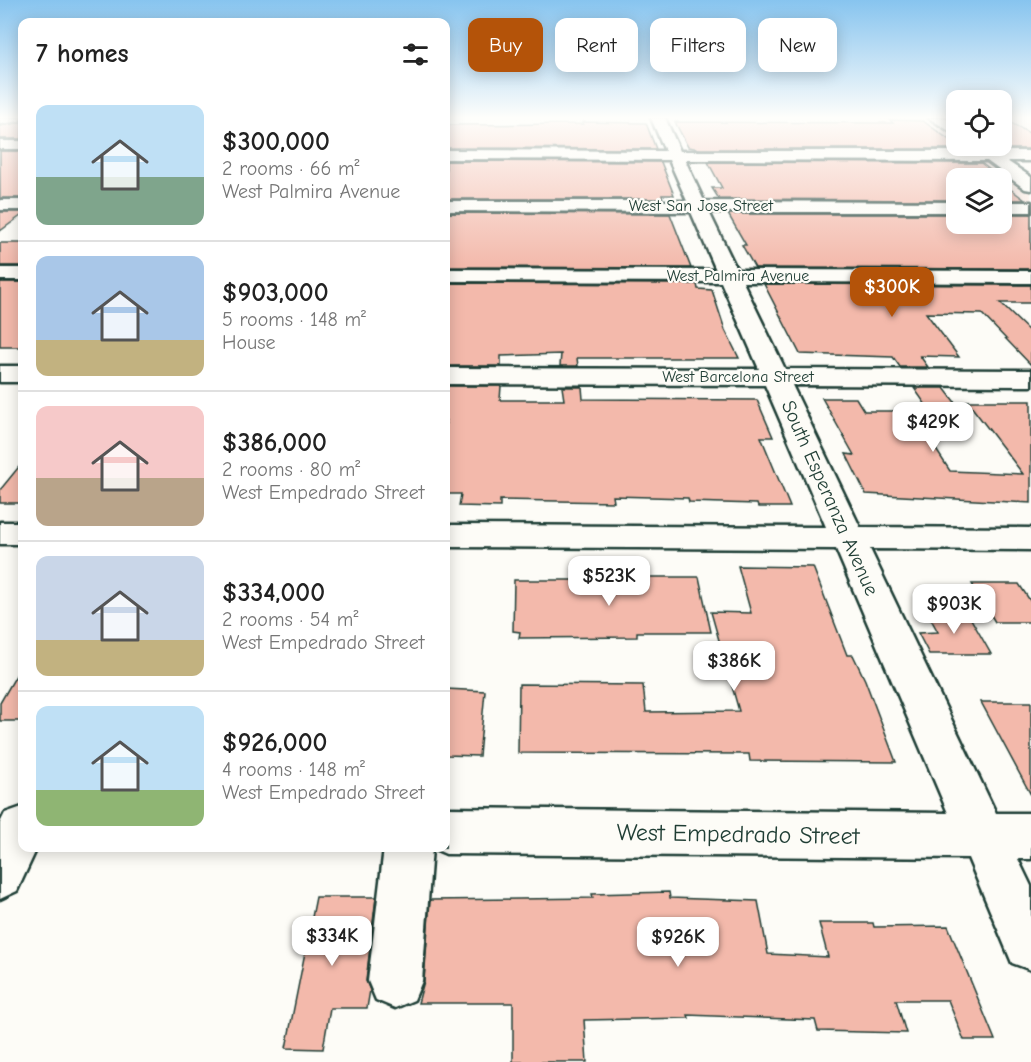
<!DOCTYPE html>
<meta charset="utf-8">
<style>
:root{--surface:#fff;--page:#f6f6f6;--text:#222;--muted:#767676;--line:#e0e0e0;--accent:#b45309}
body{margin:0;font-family:"Comic Neue",sans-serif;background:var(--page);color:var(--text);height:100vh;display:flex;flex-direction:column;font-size:22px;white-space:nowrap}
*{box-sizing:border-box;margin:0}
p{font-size:20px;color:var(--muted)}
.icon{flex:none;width:33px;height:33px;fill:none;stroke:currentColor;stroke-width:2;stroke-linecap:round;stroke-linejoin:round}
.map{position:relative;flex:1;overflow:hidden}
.panel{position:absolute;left:18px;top:18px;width:432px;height:834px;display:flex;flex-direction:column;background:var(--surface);border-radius:12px;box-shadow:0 3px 15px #0003}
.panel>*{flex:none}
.hud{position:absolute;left:468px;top:18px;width:472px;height:54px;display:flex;gap:12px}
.controls{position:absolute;left:946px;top:90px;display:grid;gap:12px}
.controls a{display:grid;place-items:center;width:66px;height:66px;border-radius:12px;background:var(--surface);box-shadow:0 3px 15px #0003;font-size:30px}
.price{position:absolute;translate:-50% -51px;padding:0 14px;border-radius:12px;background:#fff;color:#222;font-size:20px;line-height:39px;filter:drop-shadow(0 2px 3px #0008)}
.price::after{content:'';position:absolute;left:50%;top:36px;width:18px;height:14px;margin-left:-9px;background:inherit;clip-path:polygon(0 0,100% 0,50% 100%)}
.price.current{background:var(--accent);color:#fff}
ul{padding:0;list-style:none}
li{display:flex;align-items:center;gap:18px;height:150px;padding:0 18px}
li+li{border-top:2px solid var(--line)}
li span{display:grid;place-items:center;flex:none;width:168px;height:120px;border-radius:12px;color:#555}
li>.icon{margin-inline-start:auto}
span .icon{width:72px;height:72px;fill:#fffc;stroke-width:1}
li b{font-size:26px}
h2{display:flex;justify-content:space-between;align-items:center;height:72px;padding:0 18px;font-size:26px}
.tag{padding:0 21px;border-radius:12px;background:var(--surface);box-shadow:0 3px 15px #0003;font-size:21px;line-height:54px}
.tag.current{background:var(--accent);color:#fff}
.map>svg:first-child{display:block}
</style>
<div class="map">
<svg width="1031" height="1062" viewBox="0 0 1031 1062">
<rect width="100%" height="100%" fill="#fdfcf7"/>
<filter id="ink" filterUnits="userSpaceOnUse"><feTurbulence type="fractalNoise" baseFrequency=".0167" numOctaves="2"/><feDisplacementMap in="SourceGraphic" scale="12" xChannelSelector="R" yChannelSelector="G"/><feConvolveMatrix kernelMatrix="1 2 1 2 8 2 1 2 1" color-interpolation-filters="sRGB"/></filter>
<g filter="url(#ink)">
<!-- built -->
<g fill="#fae8e0">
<path d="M 852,119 L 932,119 L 957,137 L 957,146 L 969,146 L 981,154 L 890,154 Z"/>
<path d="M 1002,119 L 1031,121 L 1031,154 L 994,154 L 982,146 L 1002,146 Z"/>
<path d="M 895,158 L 987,158 L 1031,190 L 1031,204 L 1002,204 L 1002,178 L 957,178 L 957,204 L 943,204 Z"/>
</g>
<!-- building -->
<g fill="#f3b9ab" stroke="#1f3d34" stroke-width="1.5">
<path d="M 1002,118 L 1031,134 L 1031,149 L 1002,149 Z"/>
<path d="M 890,120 L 923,121 L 962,149 L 700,149 L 688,147 L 675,122 L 893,123 Z"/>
<path d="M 22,122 L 22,139 L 0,139 L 0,126 Z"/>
<path d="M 583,122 L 646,123 L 656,149 L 446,148 L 446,125 L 583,124 Z"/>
<rect x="0" y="151" width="22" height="47"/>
<path d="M 446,161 L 661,162 L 674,195 L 662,195 L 663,199 L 446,199 Z"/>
<path d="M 708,162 L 981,163 L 999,177 L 994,177 L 996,178 L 957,178 L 957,200 L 719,199 L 712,188 L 722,188 Z"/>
<path d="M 1002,183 L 1025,200 L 1002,200 Z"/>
<path d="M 0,212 L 22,212 L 22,215 L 0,231 Z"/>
<path d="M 446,213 L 670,214 L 691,268 L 446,267 Z"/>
<path d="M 728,214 L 957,214 L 957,224 L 1002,224 L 1002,214 L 1031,214 L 1031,269 L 755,268 L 742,245 L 746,245 Z"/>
<rect x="0" y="243" width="22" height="23"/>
<rect x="0" y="282" width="22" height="65"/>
<path d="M 446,283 L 697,284 L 698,289 L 712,290 L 725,330 L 739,358 L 577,358 L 578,366 L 560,366 L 561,354 L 501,356 L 501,366 L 446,366 Z"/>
<path d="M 764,284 L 1031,285 L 1031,303 L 1000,303 L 1031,333 L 1031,365 L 982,314 L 926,313 L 959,357 L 920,356 L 928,367 L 900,367 L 893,357 L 800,354 Z"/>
<path d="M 446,386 L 501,386 L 500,400 L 564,400 L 562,387 L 582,387 L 583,399 L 757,400 L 773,437 L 761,437 L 790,507 L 758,507 L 757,504 L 689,502 L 688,498 L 613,496 L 614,502 L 500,500 L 500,507 L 459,506 L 461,494 L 446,494 Z"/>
<path d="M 914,388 L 944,388 L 967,418 L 935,418 Z"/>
<path d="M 822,398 L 856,398 L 864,411 L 911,411 L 950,471 L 1023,474 L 967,401 L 1031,401 L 1031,503 L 866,494 L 846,454 L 854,455 Z"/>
<path d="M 22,463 L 22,503 L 0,503 L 0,490 Z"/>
<path d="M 738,566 L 813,567 L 847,655 L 853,655 L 865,680 L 896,762 L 750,761 L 749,754 L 518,753 L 519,684 L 643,685 L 646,712 L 739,711 L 711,612 L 751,613 Z"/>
<path d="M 644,577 L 699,577 L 711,632 L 637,632 L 637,637 L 519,638 L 520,632 L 513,631 L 514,580 L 580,580 L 580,578 Z"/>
<path d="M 972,584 L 1019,584 L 1031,602 L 1031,622 L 995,622 Z"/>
<path d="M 927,612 L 967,612 L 991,654 L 929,654 L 918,633 L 938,632 Z"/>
<path d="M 22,665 L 22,721 L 0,721 L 0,703 Z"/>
<path d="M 446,689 L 485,691 L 479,756 L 446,755 Z"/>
<path d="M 981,702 L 1031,702 L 1031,795 Z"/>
<path d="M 669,892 L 670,898 L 758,901 L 768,954 L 828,957 L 819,923 L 873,923 L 874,927 L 948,926 L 995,1040 L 964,1040 L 948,1000 L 896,1000 L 906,1033 L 818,1031 L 815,1020 L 688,1015 L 689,1018 L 584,1020 L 587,1062 L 513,1062 L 513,1003 L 418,1003 L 424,981 L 430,900 L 593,898 L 592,894 Z"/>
<path d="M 316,897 L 376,897 L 366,981 L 370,990 L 367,1008 L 330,1008 L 323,1049 L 286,1048 Z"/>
</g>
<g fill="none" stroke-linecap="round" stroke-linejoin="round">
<defs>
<g id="minor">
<path d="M 0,118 L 21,118 L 19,121 L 0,124 Z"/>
<path d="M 651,118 L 665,118 L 680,151 L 980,151 L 986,148 L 994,151 L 1031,151 L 1031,161 L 1007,161 L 1031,177 L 1031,190 L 1025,189 L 987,161 L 685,160 L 704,201 L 957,202 L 957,212 L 709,212 L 737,270 L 1031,271 L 1031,283 L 743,282 L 785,369 L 1031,370 L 1031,386 L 792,385 L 860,527 L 1031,528 L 1031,550 L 870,549 L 996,813 L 1031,813 L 1031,859 L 1018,859 L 1031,886 L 1031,970 L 1012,963 L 968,858 L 446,854 L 432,848 L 422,981 L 414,1000 L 395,1008 L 376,1000 L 368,981 L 384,848 L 446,848 L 446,808 L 948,813 L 836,549 L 446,547 L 446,525 L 826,527 L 765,385 L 446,384 L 446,368 L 759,369 L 721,282 L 446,281 L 446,269 L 716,270 L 691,212 L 446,211 L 446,201 L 687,201 L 669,160 L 446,159 L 446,150 L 665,151 Z"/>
<path d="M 929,118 L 945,118 L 957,126 L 957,136 Z"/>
<rect x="0" y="141" width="22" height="8"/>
<rect x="0" y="200" width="22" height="10"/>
<rect x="1002" y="202" width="29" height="10"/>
<rect x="0" y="268" width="22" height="12"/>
<rect x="0" y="366" width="22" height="16"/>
<rect x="0" y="522" width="22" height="22"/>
<path d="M 22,807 L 22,848 L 37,848 L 17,891 L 0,899 L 0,823 L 5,813 Z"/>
</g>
</defs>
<!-- minor casing -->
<use href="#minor" stroke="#1f3d34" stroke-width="5"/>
<!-- minor -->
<use href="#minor" fill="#fdfcf7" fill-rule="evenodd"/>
</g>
</g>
<!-- sky -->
<linearGradient id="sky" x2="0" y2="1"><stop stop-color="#87c4ef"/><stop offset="0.44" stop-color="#fefefb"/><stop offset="1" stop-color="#fefefb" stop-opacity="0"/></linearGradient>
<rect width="1031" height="267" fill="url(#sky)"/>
<g text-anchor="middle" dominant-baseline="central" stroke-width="4.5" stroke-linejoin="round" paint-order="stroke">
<!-- far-street labels -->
<g font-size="16" fill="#1f3d34" stroke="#fdfcf7">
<text x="701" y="206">West San Jose Street</text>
<text x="738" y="276">West Palmira Avenue</text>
<text x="738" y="377">West Barcelona Street</text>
</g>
<!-- street labels -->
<g font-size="20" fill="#1f3d34" stroke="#fdfcf7">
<text transform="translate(830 498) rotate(66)">South Esperanza Avenue</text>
</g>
<!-- near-street labels -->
<g font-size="24" fill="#1f3d34" stroke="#fdfcf7">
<text transform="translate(738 834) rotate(1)">West Empedrado Street</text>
</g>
</g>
</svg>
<div class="controls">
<a><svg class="icon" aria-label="locate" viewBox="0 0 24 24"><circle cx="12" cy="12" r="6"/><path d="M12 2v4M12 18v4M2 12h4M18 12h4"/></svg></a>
<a><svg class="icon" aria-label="layers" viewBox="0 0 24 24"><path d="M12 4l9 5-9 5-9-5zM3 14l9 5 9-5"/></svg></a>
</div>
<b class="price current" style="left:892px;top:318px">$300K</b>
<b class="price" style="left:933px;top:453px">$429K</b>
<b class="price" style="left:609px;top:607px">$523K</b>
<b class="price" style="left:954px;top:635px">$903K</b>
<b class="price" style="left:734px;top:692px">$386K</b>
<b class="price" style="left:332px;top:967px">$334K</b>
<b class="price" style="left:678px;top:968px">$926K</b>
<div class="hud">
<a class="tag current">Buy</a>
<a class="tag">Rent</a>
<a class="tag">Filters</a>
<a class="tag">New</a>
</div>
<section class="panel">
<h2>7 homes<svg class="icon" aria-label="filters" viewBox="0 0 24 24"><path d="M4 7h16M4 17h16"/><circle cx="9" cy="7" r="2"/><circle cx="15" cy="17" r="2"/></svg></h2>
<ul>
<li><span style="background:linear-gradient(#bfe0f5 60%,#7fa58c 0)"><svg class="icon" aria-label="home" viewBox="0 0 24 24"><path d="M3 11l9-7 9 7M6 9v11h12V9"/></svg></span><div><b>$300,000</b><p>2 rooms · 66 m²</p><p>West Palmira Avenue</p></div></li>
<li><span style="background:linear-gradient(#a9c7e8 70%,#c2b280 0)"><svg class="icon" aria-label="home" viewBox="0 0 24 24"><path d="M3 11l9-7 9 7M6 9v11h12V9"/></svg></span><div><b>$903,000</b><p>5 rooms · 148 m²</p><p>House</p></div></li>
<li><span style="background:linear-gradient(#f6c9c9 60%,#b9a48a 0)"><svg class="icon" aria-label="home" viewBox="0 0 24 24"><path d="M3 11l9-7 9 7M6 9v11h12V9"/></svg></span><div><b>$386,000</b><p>2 rooms · 80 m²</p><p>West Empedrado Street</p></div></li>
<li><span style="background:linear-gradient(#c9d6e8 70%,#c2b280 0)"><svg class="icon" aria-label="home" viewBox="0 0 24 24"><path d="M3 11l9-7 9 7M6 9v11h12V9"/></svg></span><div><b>$334,000</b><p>2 rooms · 54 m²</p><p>West Empedrado Street</p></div></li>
<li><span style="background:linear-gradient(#bfe0f5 70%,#8fb573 0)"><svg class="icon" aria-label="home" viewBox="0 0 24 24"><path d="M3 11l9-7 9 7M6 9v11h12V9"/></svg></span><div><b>$926,000</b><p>4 rooms · 148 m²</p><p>West Empedrado Street</p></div></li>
</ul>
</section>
</div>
